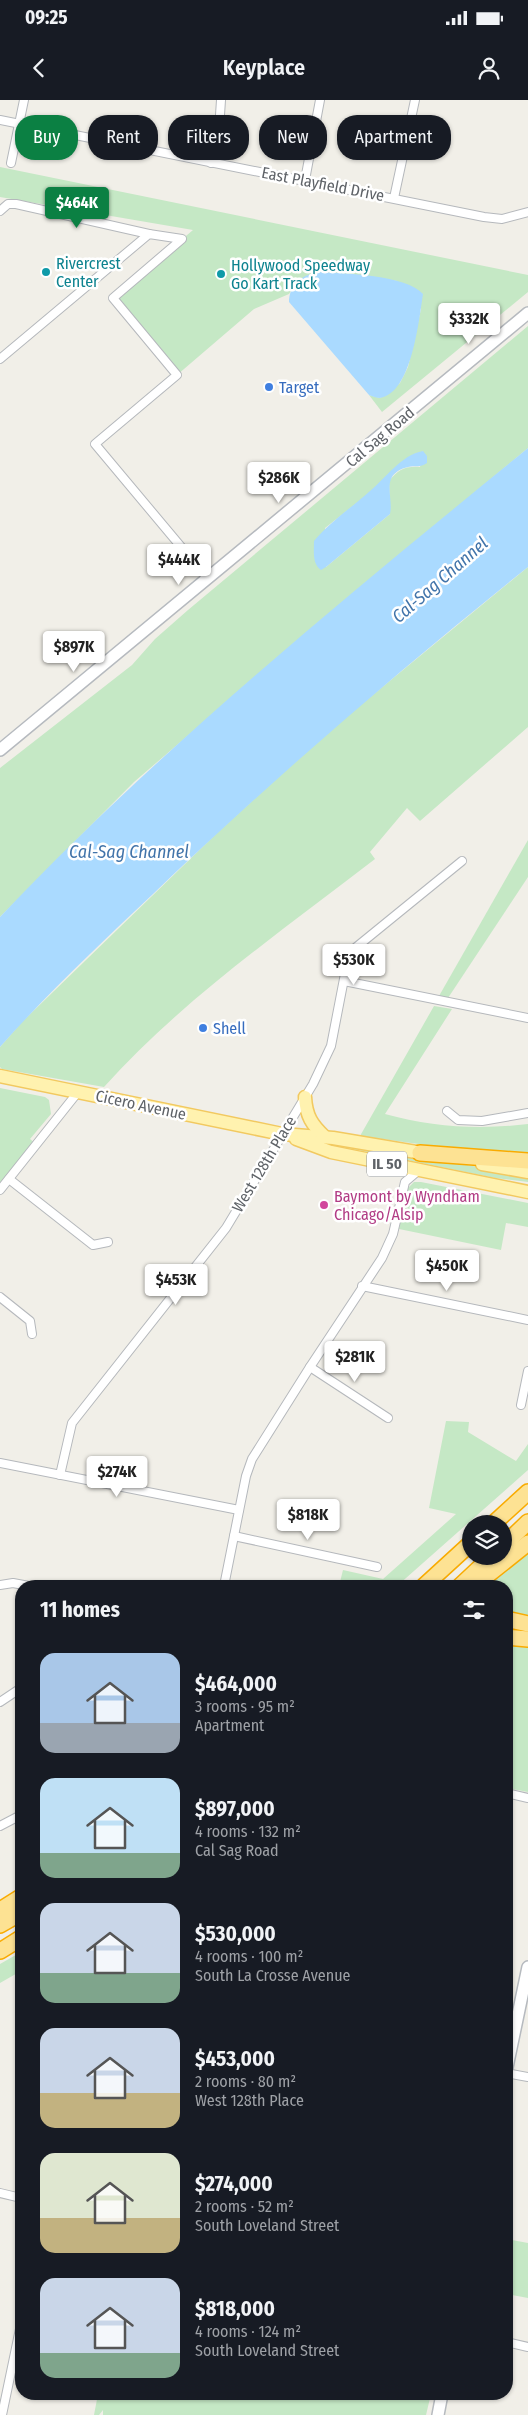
<!DOCTYPE html>
<meta charset="utf-8">
<style>
:root{--surface:#171b24;--page:#20242c;--text:#f1f3f6;--muted:#9ea1a6;--accent:#0b8043}
body{margin:0;font-family:"Fira Sans Condensed",sans-serif;background:var(--page);color:var(--text);height:100vh;display:flex;flex-direction:column;font-size:19px;white-space:nowrap}
*{box-sizing:border-box;margin:0}
p{font-size:16px;color:var(--muted)}
.icon{flex:none;width:28px;height:28px;fill:none;stroke:currentColor;stroke-width:2;stroke-linecap:round;stroke-linejoin:round}
.map{position:relative;flex:1;overflow:hidden}
.drawer{position:absolute;left:15px;top:1480px;width:498px;height:820px;display:flex;flex-direction:column;background:var(--surface);border-radius:20px;box-shadow:0 1px 4px #0004}
.drawer>*{flex:none}
.banner{position:absolute;left:15px;top:15px;width:499px;height:45px;display:flex;gap:10px}
.controls{position:absolute;left:462px;top:1415px;display:grid;gap:10px}
.controls a{display:grid;place-items:center;width:50px;height:50px;border-radius:50%;background:var(--surface);box-shadow:0 1px 4px #0004;font-size:25px}
.price{position:absolute;translate:-50% -42px;padding:0 11px;border-radius:5px;background:#fff;color:#222;font-size:16px;line-height:32px;filter:drop-shadow(0 1px 2px #0008)}
.price::after{content:'';position:absolute;left:50%;top:30px;width:15px;height:11px;margin-left:-8px;background:inherit;clip-path:polygon(0 0,100% 0,50% 100%)}
.price.current{background:var(--accent);color:#fff}
ul{padding:0;list-style:none}
li{display:flex;align-items:center;gap:15px;height:125px;padding:0 25px}
li span{display:grid;place-items:center;flex:none;width:140px;height:100px;border-radius:15px;color:#555}
li>.icon{margin-inline-start:auto}
span .icon{width:60px;height:60px;fill:#fffc;stroke-width:1}
li b{font-size:21px}
h2{display:flex;justify-content:space-between;align-items:center;height:60px;padding:0 25px;font-size:21px}
.tag{padding:0 18px;border-radius:20px;background:var(--surface);box-shadow:0 1px 4px #0004;font-size:18px;line-height:45px}
.tag.current{background:var(--accent);color:#fff}
.status{display:flex;justify-content:space-between;align-items:center;height:35px;padding:0 25px;background:var(--surface);direction:ltr}
.status svg{height:14px;fill:currentColor}
header{display:flex;justify-content:space-between;align-items:center;height:65px;padding:0 25px;background:var(--surface);font-size:22px;font-weight:600}
.map>svg:first-child{display:block}
</style>
<div class="status"><b>09:25</b><svg viewBox="0 0 49 12"><path d="M0 12V9h3v3zM5 12V6h3v6zM10 12V3h3v9zM15 12V0h3v12zM26 1h20v11H26zM47 4h2v5h-2z"/></svg></div>
<header><svg class="icon" aria-label="back" viewBox="0 0 24 24"><path d="M15 5l-7 7 7 7"/></svg>Keyplace<svg class="icon" aria-label="person" viewBox="0 0 24 24"><circle cx="12" cy="8" r="4"/><path d="M4 21q1-7 8-7t8 7"/></svg></header>
<div class="map">
<svg width="528" height="2315" viewBox="0 0 528 2315">
<rect width="100%" height="100%" fill="#f1efe8"/>
<!-- green -->
<g fill="#c5e8c5" fill-rule="evenodd">
<path d="M 0,67 L 528,175 L 528,192 L 382,312 L 369,295 L 380,298 L 400,283 L 408,267 L 421,209 L 397,181 L 318,172 L 296,184 L 289,194 L 254,209 L 177,275 L 113,198 L 193,130 L 0,97 Z"/>
<path d="M 528,226 L 528,348 L 314,527 L 134,682 L 0,817 L 0,668 L 132,565 L 155,539 L 188,510 ZM 423,351 L 420,367 C 405,366 398,370 389,381 L 390,414 L 326,467 L 325,428 Z"/>
<path d="M 528,467 L 528,627 L 420,721 L 407,708 L 370,752 L 375,759 C 282,831 183,899 104,987 L 2,969 L 0,967 L 0,947 L 21,923 L 218,732 L 329,631 Z"/>
<path d="M 528,740 L 528,777 L 448,898 L 439,896 Z"/>
<path d="M 434,906 L 452,909 L 385,1014 C 432,1027 479,1030 528,1024 L 528,1056 L 448,1048 L 360,1036 Z"/>
<path d="M 0,988 L 45,997 L 49,1000 L 51,1014 L 30,1039 L 36,1044 L 0,1089 Z"/>
<path d="M 338,1044 L 384,1050 L 528,1076 L 528,1082 L 495,1078 L 338,1046 Z"/>
<path d="M 414,1082 L 421,1082 L 528,1103 L 528,1127 L 506,1123 L 501,1150 L 399,1129 L 406,1090 Z"/>
<path d="M 446,1321 L 469,1322 L 468,1332 L 516,1361 L 528,1344 L 528,1370 L 397,1486 L 339,1486 L 343,1470 L 383,1479 L 456,1414 L 429,1408 Z"/>
<path d="M 528,1452 L 528,1518 L 506,1514 L 506,1486 L 486,1486 Z"/>
<path d="M 506,1540 L 528,1544 L 528,1692 L 506,1688 Z"/>
<path d="M 21,1852 L 21,1871 L 0,1883 L 0,1864 Z"/>
<path d="M 506,2139 L 528,2143 L 528,2198 L 506,2194 Z"/>
<path d="M 98,2294 L 431,2294 L 426,2315 L 103,2315 L 103,2310 L 99,2315 L 94,2315 Z"/>
</g>
<!-- water -->
<g fill="#aadaff">
<path d="M 318,172 C 343,173 407,175 423,194 C 419,219 412,293 380,298 C 377,298 372,296 369,295 L 289,202 C 289,185 302,175 318,172 Z"/>
<path d="M 528,348 L 528,467 C 398,571 273,679 152,795 C 100,844 48,893 0,947 L 0,817 C 162,646 346,497 528,348 Z"/>
<path d="M 423,351 L 427,356 L 427,363 C 420,368 415,365 408,367 C 379,374 394,397 390,414 L 326,467 L 321,470 C 312,464 314,451 314,441 C 331,421 351,408 370,391 C 386,378 401,355 423,351 Z"/>
</g>
<g fill="none" stroke-linecap="round" stroke-linejoin="round">
<defs>
<g id="minor">
<path d="M 0,20 L 484,117 L 502,119 L 528,112"/>
<path d="M 11,63 L 24,0"/>
<path d="M 211,63 L 220,15 L 221,0"/>
<path d="M 305,80 L 320,0"/>
<path d="M 394,98 L 415,0"/>
<path d="M 0,111 L 8,104 L 16,104 L 149,134"/>
<path d="M 0,259 L 149,134 L 182,139 L 113,198 L 177,275 L 95,344 L 208,479"/>
<path d="M 344,881 L 528,918"/>
<path d="M 447,1011 L 458,1020 L 482,1021 L 528,1013"/>
<path d="M 9,1079 L 93,1145 L 108,1142"/>
<path d="M 0,1090 L 78,992"/>
<path d="M 362,1186 L 528,1220"/>
<path d="M 0,1197 L 30,1221 L 32,1234"/>
<path d="M 310,1267 L 388,1318"/>
<path d="M 521,1305 L 528,1271"/>
<path d="M 0,1363 L 239,1410"/>
<path d="M 60,1375 L 72,1323 L 226,1128 L 313,984 L 331,946 L 349,853 L 462,761"/>
<path d="M 234,1436 L 377,1467"/>
<path d="M 0,1485 L 13,1483 L 29,1486"/>
<path d="M 224,1486 L 246,1376 L 252,1359 L 310,1267 L 382,1158 L 393,1134 L 405,1082 L 419,1070"/>
<path d="M 0,1602 L 21,1588"/>
<path d="M 506,1693 L 528,1698"/>
<path d="M 0,1726 L 21,1715"/>
<path d="M 506,1973 L 528,1977"/>
<path d="M 0,2093 L 21,2098"/>
<path d="M 506,2242 L 528,2247"/>
<path d="M 2,2315 L 21,2224"/>
</g>
<g id="secondary">
<path d="M 0,650 L 528,213"/>
<path d="M 506,1972 L 528,1867"/>
<path d="M 438,2315 L 442,2294"/>
</g>
<g id="primary">
<path d="M 0,976 L 282,1034 L 333,1038 L 428,1054"/>
<path d="M 305,997 C 306,1016 312,1025 325,1037"/>
<path d="M 296,1039 L 331,1052 L 528,1092"/>
<path d="M 482,1064 L 528,1072"/>
</g>
<g id="motorway">
<path d="M 420,1053 L 528,1061"/>
<path d="M 493,1424 L 528,1392"/>
<path d="M 504,1445 L 528,1422"/>
<path d="M 424,1486 L 471,1443"/>
<path d="M 460,1486 L 492,1456"/>
<path d="M 474,1486 L 528,1443"/>
<path d="M 506,1519 L 528,1524"/>
<path d="M 506,1537 L 528,1539"/>
<path d="M 0,1810 L 21,1797"/>
<path d="M 0,1825 L 21,1813"/>
<path d="M 0,1851 L 21,1838"/>
</g>
</defs>
<!-- minor casing -->
<use href="#minor" stroke="#b5b8bc" stroke-width="10"/>
<!-- secondary casing -->
<use href="#secondary" stroke="#b6babf" stroke-width="14"/>
<!-- primary casing -->
<use href="#primary" stroke="#f2c960" stroke-width="15"/>
<!-- motorway casing -->
<use href="#motorway" stroke="#f9ab00" stroke-width="18"/>
<!-- minor -->
<use href="#minor" stroke="#fff" stroke-width="8"/>
<!-- secondary -->
<use href="#secondary" stroke="#fff" stroke-width="11"/>
<!-- primary -->
<use href="#primary" stroke="#fff2af" stroke-width="12"/>
<!-- motorway -->
<use href="#motorway" stroke="#fde293" stroke-width="15"/>
</g>
<!-- markers -->
<g fill="#0f9aa8" stroke="#fff" stroke-width="2">
<circle cx="46" cy="172" r="5"/>
<circle cx="221" cy="174" r="5"/>
</g>
<g fill="#3f7fe0" stroke="#fff" stroke-width="2">
<circle cx="269" cy="287" r="5"/>
<circle cx="203" cy="928" r="5"/>
</g>
<circle fill="#d1479c" stroke="#fff" stroke-width="2" cx="324" cy="1105" r="5"/>
<g text-anchor="middle" dominant-baseline="central" stroke-width="5" stroke-linejoin="round" paint-order="stroke">
<!-- shield labels -->
<rect fill="#fff" stroke="#8f9295" stroke-width="1" x="367" y="1051.5" width="40" height="25" rx="4"/>
<g font-size="15" font-weight="bold" fill="#5f6368">
<text x="387" y="1064">IL 50</text>
</g>
<!-- street labels -->
<g font-size="16" fill="#5f6368" stroke="#fff">
<text transform="translate(323 84) rotate(11)">East Playfield Drive</text>
<text transform="translate(380 337) rotate(-40)">Cal Sag Road</text>
<text transform="translate(141 1005) rotate(12)">Cicero Avenue</text>
<text transform="translate(264 1064) rotate(-59)">West 128th Place</text>
</g>
<!-- culture labels -->
<g font-size="16" fill="#0d838f" stroke="#fff" text-anchor="start">
<text x="56" y="163">Rivercrest<tspan x="56" dy="18">Center</tspan></text>
<text x="231" y="165">Hollywood Speedway<tspan x="231" dy="18">Go Kart Track</tspan></text>
</g>
<!-- shop labels -->
<g font-size="16" fill="#366cbe" stroke="#fff" text-anchor="start">
<text x="279" y="287">Target</text>
<text x="213" y="928">Shell</text>
</g>
<!-- hotel labels -->
<g font-size="16" fill="#b23c85" stroke="#fff" text-anchor="start">
<text x="334" y="1096">Baymont by Wyndham<tspan x="334" dy="18">Chicago/Alsip</tspan></text>
</g>
<!-- water labels -->
<g font-size="18" font-style="italic" fill="#4174aa" stroke="#fff">
<text transform="translate(440 480) rotate(-41)">Cal-Sag Channel</text>
<text x="129" y="752">Cal-Sag Channel</text>
</g>
</g>
</svg>
<div class="controls">
<a><svg class="icon" aria-label="layers" viewBox="0 0 24 24"><path d="M12 4l9 5-9 5-9-5zM3 14l9 5 9-5"/></svg></a>
</div>
<b class="price current" style="left:77px;top:129px">$464K</b>
<b class="price" style="left:469px;top:245px">$332K</b>
<b class="price" style="left:279px;top:404px">$286K</b>
<b class="price" style="left:179px;top:486px">$444K</b>
<b class="price" style="left:74px;top:573px">$897K</b>
<b class="price" style="left:354px;top:886px">$530K</b>
<b class="price" style="left:447px;top:1192px">$450K</b>
<b class="price" style="left:176px;top:1206px">$453K</b>
<b class="price" style="left:355px;top:1283px">$281K</b>
<b class="price" style="left:117px;top:1398px">$274K</b>
<b class="price" style="left:308px;top:1441px">$818K</b>
<div class="banner">
<a class="tag current">Buy</a>
<a class="tag">Rent</a>
<a class="tag">Filters</a>
<a class="tag">New</a>
<a class="tag">Apartment</a>
</div>
<section class="drawer">
<h2>11 homes<svg class="icon" aria-label="filters" viewBox="0 0 24 24"><path d="M4 7h16M4 17h16"/><circle cx="9" cy="7" r="2"/><circle cx="15" cy="17" r="2"/></svg></h2>
<ul>
<li><span style="background:linear-gradient(#a9c7e8 70%,#9aa5b1 0)"><svg class="icon" aria-label="home" viewBox="0 0 24 24"><path d="M3 11l9-7 9 7M6 9v11h12V9"/></svg></span><div><b>$464,000</b><p>3 rooms · 95 m²</p><p>Apartment</p></div></li>
<li><span style="background:linear-gradient(#bfe0f5 75%,#7fa58c 0)"><svg class="icon" aria-label="home" viewBox="0 0 24 24"><path d="M3 11l9-7 9 7M6 9v11h12V9"/></svg></span><div><b>$897,000</b><p>4 rooms · 132 m²</p><p>Cal Sag Road</p></div></li>
<li><span style="background:linear-gradient(#c9d6e8 70%,#7fa58c 0)"><svg class="icon" aria-label="home" viewBox="0 0 24 24"><path d="M3 11l9-7 9 7M6 9v11h12V9"/></svg></span><div><b>$530,000</b><p>4 rooms · 100 m²</p><p>South La Crosse Avenue</p></div></li>
<li><span style="background:linear-gradient(#c9d6e8 65%,#c2b280 0)"><svg class="icon" aria-label="home" viewBox="0 0 24 24"><path d="M3 11l9-7 9 7M6 9v11h12V9"/></svg></span><div><b>$453,000</b><p>2 rooms · 80 m²</p><p>West 128th Place</p></div></li>
<li><span style="background:linear-gradient(#dfe7d0 65%,#c2b280 0)"><svg class="icon" aria-label="home" viewBox="0 0 24 24"><path d="M3 11l9-7 9 7M6 9v11h12V9"/></svg></span><div><b>$274,000</b><p>2 rooms · 52 m²</p><p>South Loveland Street</p></div></li>
<li><span style="background:linear-gradient(#c9d6e8 75%,#7fa58c 0)"><svg class="icon" aria-label="home" viewBox="0 0 24 24"><path d="M3 11l9-7 9 7M6 9v11h12V9"/></svg></span><div><b>$818,000</b><p>4 rooms · 124 m²</p><p>South Loveland Street</p></div></li>
</ul>
</section>
</div>
